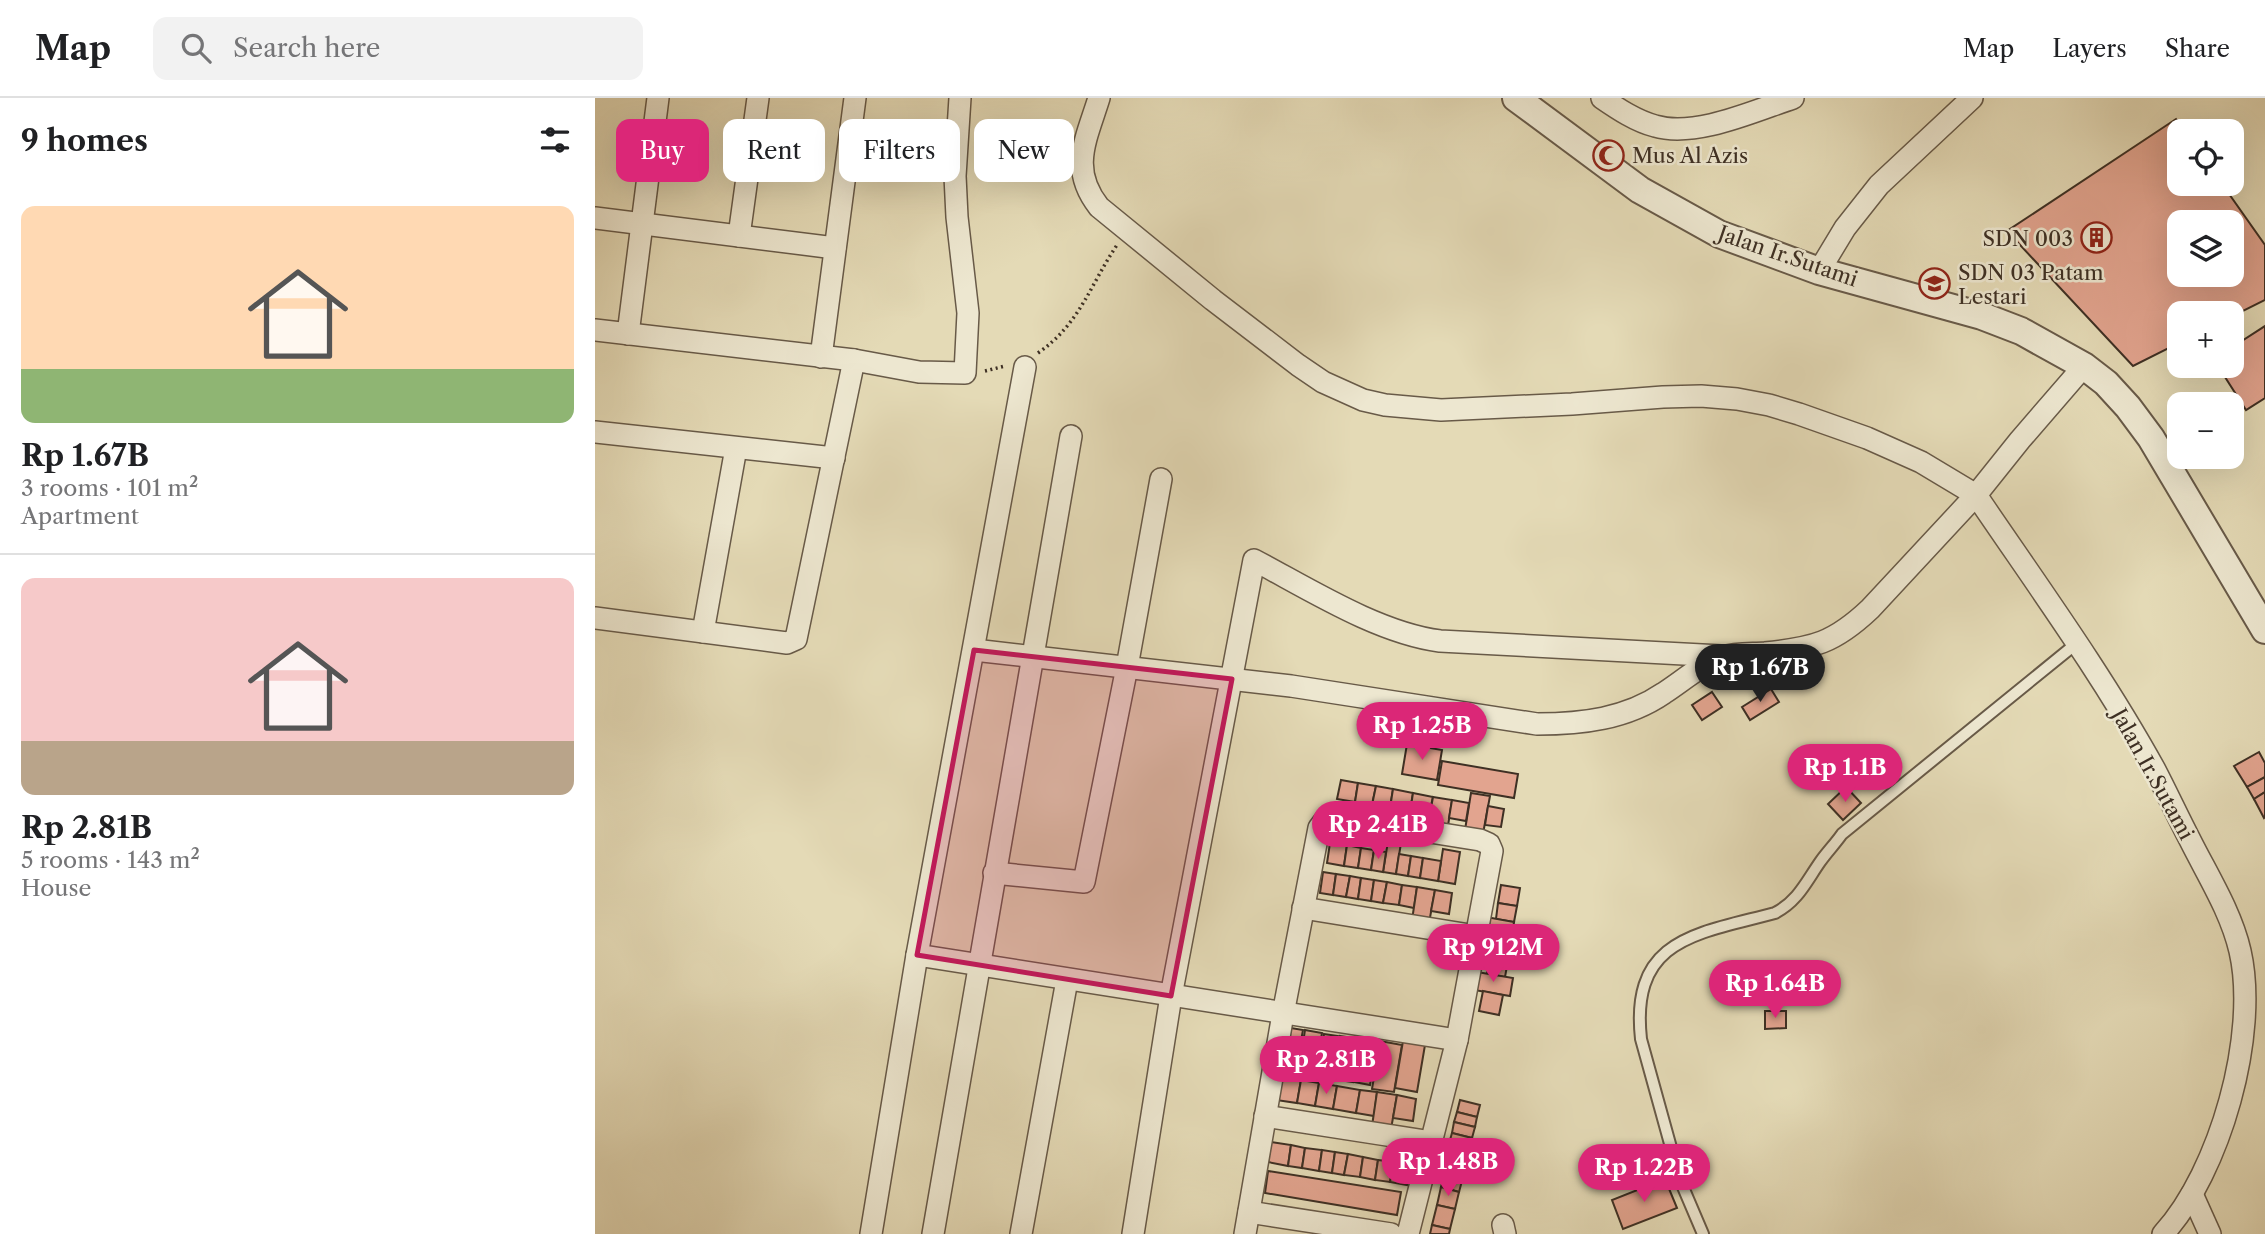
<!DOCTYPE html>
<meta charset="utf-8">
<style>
:root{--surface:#fff;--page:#f2f2f2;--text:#202124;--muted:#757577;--line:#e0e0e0;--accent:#db2777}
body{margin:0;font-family:"Libre Caslon Text",serif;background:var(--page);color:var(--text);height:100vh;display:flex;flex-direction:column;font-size:26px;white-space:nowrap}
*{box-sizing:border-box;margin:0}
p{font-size:23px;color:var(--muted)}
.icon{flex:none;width:38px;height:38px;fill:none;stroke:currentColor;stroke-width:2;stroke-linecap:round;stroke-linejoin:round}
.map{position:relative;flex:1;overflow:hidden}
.sheet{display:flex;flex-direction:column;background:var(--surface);width:595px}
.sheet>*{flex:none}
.guide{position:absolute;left:21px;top:21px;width:665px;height:63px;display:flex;gap:14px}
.fabs{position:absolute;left:1572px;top:21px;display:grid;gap:14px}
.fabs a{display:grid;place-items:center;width:77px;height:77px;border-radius:14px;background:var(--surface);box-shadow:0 7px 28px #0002;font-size:35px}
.price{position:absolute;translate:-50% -60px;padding:0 16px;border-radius:24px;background:var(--accent);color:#fff;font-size:23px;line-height:46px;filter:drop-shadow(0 2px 4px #0008)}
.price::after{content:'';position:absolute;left:50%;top:42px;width:21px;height:16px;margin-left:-10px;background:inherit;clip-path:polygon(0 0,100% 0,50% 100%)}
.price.on{background:#222;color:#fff}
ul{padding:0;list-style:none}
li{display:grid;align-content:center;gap:14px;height:371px;padding:0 21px}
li+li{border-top:2px solid var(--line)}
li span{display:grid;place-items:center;height:217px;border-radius:14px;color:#555}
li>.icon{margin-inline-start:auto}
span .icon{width:126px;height:126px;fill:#fffc;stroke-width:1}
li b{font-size:30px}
h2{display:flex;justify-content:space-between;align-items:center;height:84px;padding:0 21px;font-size:30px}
.chip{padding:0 24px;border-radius:14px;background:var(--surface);box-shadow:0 7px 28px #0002;font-size:24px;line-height:63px}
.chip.on{background:var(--accent);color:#fff}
header{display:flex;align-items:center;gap:42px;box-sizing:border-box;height:98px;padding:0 35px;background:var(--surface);border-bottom:2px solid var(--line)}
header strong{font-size:33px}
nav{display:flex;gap:38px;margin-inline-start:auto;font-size:24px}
.search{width:490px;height:63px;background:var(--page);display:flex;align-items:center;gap:18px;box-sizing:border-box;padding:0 24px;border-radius:14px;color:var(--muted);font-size:26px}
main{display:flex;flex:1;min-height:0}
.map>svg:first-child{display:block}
</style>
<header>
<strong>Map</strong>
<div class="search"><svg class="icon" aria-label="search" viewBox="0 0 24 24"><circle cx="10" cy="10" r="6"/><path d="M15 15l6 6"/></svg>Search here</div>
<nav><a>Map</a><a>Layers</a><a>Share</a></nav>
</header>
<main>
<section class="sheet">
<h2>9 homes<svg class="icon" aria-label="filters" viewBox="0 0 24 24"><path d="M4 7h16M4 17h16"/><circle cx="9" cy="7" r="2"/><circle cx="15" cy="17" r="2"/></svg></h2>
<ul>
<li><span style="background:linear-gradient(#ffd9b3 75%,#8fb573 0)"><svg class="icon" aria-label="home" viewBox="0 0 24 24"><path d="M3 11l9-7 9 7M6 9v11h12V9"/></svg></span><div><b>Rp 1.67B</b><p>3 rooms · 101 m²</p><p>Apartment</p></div></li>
<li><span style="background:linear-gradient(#f6c9c9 75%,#b9a48a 0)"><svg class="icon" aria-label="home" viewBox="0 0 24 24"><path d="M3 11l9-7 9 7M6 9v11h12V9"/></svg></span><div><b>Rp 2.81B</b><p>5 rooms · 143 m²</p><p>House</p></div></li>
</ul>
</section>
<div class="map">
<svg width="1670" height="1136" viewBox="0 0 1670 1136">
<rect width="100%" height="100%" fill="#e4dab6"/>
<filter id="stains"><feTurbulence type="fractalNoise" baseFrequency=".00286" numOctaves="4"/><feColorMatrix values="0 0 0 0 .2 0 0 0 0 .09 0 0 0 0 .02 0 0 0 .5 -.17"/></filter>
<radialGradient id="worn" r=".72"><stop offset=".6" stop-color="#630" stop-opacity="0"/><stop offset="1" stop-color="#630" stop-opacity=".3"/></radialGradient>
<!-- building -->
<g fill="#e2a48f" stroke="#3e3024" stroke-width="2" fill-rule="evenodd">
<path d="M 1581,21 L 1590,33 L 1584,33 L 1584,86 L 1627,86 L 1670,147 L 1670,202 L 1636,219 L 1636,215 L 1584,215 L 1584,245 L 1538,268 L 1412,133 ZM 1584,124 L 1636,124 L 1636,177 L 1584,177 Z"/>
<path d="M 1670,228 L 1670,300 L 1651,312 L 1623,268 L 1636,268 L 1636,250 Z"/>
<path d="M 1176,591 L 1184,604 L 1155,622 L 1147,609 Z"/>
<path d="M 1117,594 L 1127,609 L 1107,622 L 1097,607 Z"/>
<path d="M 812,646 L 847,652 L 842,682 L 807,676 Z"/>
<path d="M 1664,654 L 1670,665 L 1670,679 L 1652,689 L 1639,668 Z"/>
<path d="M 847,663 L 923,676 L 919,700 L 843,687 Z"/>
<path d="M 1670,679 L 1670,694 L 1659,701 L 1652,689 Z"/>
<path d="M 746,682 L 763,685 L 760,704 L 742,701 Z"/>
<path d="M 763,685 L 781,688 L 777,707 L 760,704 Z"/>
<path d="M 781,688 L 798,691 L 795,710 L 777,707 Z"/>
<path d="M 1251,689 L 1266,705 L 1248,722 L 1233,706 Z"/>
<path d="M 798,691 L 818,695 L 815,714 L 795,710 Z"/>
<path d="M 1670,694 L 1670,719 L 1669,720 L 1659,701 Z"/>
<path d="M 818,695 L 838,699 L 834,717 L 815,714 Z"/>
<path d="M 876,695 L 895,698 L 887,741 L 869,738 Z"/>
<path d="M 838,699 L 857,702 L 852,734 L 832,731 Z"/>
<path d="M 857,702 L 874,705 L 871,723 L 854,720 Z"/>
<path d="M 893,708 L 909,711 L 906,729 L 890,727 Z"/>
<path d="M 793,743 L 806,745 L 801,776 L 788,774 Z"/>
<path d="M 735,745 L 752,747 L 749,768 L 732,765 Z"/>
<path d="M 752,747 L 766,750 L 763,770 L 749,768 Z"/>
<path d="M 766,750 L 779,752 L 776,772 L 763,770 Z"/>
<path d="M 848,751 L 865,754 L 860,786 L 843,783 Z"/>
<path d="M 779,752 L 791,754 L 788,774 L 776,772 Z"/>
<path d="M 804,756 L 816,758 L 813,778 L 801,776 Z"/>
<path d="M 816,758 L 828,760 L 825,780 L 813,778 Z"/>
<path d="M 828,760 L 846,763 L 843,783 L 825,780 Z"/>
<path d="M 728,774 L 741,776 L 738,797 L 725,795 Z"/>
<path d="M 741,776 L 755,778 L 751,799 L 738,797 Z"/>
<path d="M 755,778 L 766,780 L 763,801 L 751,799 Z"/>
<path d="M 766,780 L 779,782 L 776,803 L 763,801 Z"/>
<path d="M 779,782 L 792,784 L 788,805 L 776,803 Z"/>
<path d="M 792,784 L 807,787 L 804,807 L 788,805 Z"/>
<path d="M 807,787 L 822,789 L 819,810 L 804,807 Z"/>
<path d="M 906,787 L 925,790 L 922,808 L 903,805 Z"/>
<path d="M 822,789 L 840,792 L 834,825 L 817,822 Z"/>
<path d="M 840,792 L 857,795 L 854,816 L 836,813 Z"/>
<path d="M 903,805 L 922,808 L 919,824 L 901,821 Z"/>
<path d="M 891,819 L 919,824 L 916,844 L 888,839 Z"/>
<path d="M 898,841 L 916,844 L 913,862 L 895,859 Z"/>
<path d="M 895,859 L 913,862 L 910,879 L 892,876 Z"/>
<path d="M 882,874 L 918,880 L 915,898 L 879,892 Z"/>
<path d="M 888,893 L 908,897 L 904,917 L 884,913 Z"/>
<path d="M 1170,913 L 1191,913 L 1191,930 L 1170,931 Z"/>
<path d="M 690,929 L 708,932 L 700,975 L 690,973 L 694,949 L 688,948 Z"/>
<path d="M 710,932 L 727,935 L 720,979 L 703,976 Z"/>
<path d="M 729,936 L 743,938 L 736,981 L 722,979 Z"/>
<path d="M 745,938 L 765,941 L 758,984 L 737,981 Z"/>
<path d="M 766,943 L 782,946 L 775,987 L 759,984 Z"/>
<path d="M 785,943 L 807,947 L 799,994 L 777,991 Z"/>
<path d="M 808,943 L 830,947 L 822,994 L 800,990 Z"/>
<path d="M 685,979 L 706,982 L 702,1005 L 681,1002 Z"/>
<path d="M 706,982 L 724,985 L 720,1008 L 702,1005 Z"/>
<path d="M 724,985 L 742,988 L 738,1011 L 720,1008 Z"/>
<path d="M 742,988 L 765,992 L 761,1015 L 738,1011 Z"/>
<path d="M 765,992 L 782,994 L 779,1018 L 761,1015 Z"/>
<path d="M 782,994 L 802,997 L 796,1031 L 777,1028 Z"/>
<path d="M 802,997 L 821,1001 L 818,1023 L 798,1020 Z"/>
<path d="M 865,1002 L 885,1007 L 882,1019 L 862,1014 Z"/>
<path d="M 862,1014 L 882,1019 L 880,1029 L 859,1024 Z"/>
<path d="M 859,1024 L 880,1029 L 877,1040 L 857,1035 Z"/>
<path d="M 857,1035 L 877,1040 L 874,1054 L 853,1049 Z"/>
<path d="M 676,1044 L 696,1047 L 693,1068 L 673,1064 Z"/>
<path d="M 696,1047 L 710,1050 L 707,1070 L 693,1068 Z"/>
<path d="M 853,1049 L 874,1054 L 871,1066 L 850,1061 Z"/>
<path d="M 710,1050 L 727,1052 L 724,1073 L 707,1070 Z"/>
<path d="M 727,1052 L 740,1054 L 737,1075 L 724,1073 Z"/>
<path d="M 740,1054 L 753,1056 L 749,1077 L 737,1075 Z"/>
<path d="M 753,1056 L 768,1059 L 765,1079 L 749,1077 Z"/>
<path d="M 838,1058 L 871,1066 L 868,1079 L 835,1071 Z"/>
<path d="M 768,1059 L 783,1062 L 780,1082 L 765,1079 Z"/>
<path d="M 783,1062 L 799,1064 L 795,1084 L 780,1082 Z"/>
<path d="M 799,1064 L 816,1067 L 812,1087 L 795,1084 Z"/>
<path d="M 673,1073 L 806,1094 L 802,1117 L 670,1095 Z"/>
<path d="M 850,1075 L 868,1079 L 864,1094 L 846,1089 Z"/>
<path d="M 1070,1081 L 1082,1110 L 1028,1131 L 1017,1102 Z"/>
<path d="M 846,1089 L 864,1094 L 860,1111 L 842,1107 Z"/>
<path d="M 842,1107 L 860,1111 L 855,1131 L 837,1127 Z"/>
<path d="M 837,1127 L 855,1131 L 854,1136 L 835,1136 Z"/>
</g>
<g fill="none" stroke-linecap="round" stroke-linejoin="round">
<defs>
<path id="service" d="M 1108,1136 L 1085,1082 L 1046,941 C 1035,840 1102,836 1180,815 C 1203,803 1211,784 1225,764 C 1232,754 1240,746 1247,736 L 1482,545"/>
<g id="minor">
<path d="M 1007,0 C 1023,11 1041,23 1060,28 C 1100,40 1159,13 1198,0"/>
<path d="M 0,120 L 240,150"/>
<path d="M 144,138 L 163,0"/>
<path d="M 1224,173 L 1250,130 L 1284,87 L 1377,0"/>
<path d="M 0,232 L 259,262 L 324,274 L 370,275 L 373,215 L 362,119 L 360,78 L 365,0"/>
<path d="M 33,236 L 63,0"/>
<path d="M 226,259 L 260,0"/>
<path d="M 1489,268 L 1425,342 L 1381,397 C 1442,487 1507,576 1560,672 C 1572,695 1583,719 1595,742 C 1613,778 1636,814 1645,853 C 1664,936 1625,1074 1568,1136"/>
<path d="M 0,334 L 239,360"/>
<path d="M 0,520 L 192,545 L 201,541 L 259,262"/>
<path d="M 108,534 L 141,350"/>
<path d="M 379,552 L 696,588 L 942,626 C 987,626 1031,621 1069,595 C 1089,582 1105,567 1128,559 C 1141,555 1157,556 1170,555 C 1219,550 1239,545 1275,511 L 1381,397 L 1326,364 L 1272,340 L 1204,316 L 1174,307 L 1142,301 L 1106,298 L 1068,299 L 977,306 L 846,312 L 790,307 L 768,302 L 728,284 L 703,267 L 618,202 L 504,109 C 474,71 491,42 504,0"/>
<path d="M 399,775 L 489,784 L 532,569 L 566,381"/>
<path d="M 708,810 L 881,838"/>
<path d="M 322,857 L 862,942"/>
<path d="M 670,1018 L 837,1044"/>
<path d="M 1597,1096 L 1615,1136"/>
<path d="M 654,1114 L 796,1136"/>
<path d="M 908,1127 L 910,1136"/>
<path d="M 276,1136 L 322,857 L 430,269"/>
<path d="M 338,1136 L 476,338"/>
<path d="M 426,1136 L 472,882"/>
<path d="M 538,1136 L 576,898 L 659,462 C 714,491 783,535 845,543 L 1126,558"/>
<path d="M 650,1136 L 688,916 L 724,730 L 730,722 L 741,719 L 885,742 L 894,746 L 897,753 L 862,942 L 813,1136"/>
</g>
<path id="tertiary" d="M 921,0 L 1045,92 L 1124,136 L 1224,173 L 1387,218 L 1426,233 L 1489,268 L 1511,285 L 1533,309 L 1556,340 L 1670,532"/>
</defs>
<!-- service casing -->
<use href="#service" stroke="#685a48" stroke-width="14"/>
<!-- minor casing -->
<use href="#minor" stroke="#685a48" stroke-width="24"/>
<!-- tertiary casing -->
<use href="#tertiary" stroke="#685a48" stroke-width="30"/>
<!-- path -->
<g stroke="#3e3024" stroke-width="3.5" stroke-dasharray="2 3.5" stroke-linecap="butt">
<path d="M 443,255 C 485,226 495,187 522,147"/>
<path d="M 390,273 L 410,268"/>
</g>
<!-- service -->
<use href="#service" stroke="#ede7d0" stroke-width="10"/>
<!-- minor -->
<use href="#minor" stroke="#ede7d0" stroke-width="21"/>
<!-- tertiary -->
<use href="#tertiary" stroke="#ede7d0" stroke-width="26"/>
</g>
<!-- marked area -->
<path fill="#c2185b" fill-opacity="0.2" stroke="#c2185b" stroke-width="5" stroke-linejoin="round" d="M 379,552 L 637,581 L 576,898 L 322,857 Z"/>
<!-- icons -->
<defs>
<symbol id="mosque-ring" viewBox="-11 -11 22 22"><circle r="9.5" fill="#ede7d0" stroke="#8f2418" stroke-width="1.5"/><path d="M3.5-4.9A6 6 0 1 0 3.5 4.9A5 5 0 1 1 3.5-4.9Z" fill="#8f2418"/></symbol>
<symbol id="building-ring" viewBox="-11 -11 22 22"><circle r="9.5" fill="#ede7d0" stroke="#8f2418" stroke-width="1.5"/><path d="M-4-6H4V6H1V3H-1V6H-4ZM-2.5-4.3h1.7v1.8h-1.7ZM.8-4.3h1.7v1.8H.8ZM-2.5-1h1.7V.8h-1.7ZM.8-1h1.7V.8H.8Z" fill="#8f2418"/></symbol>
<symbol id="school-ring" viewBox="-11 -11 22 22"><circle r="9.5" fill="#ede7d0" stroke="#8f2418" stroke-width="1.5"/><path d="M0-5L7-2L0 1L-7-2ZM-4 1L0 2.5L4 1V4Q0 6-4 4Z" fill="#8f2418"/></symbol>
</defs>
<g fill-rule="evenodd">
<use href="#mosque-ring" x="996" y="40" width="35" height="35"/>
<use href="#building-ring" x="1484" y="122" width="35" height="35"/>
<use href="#school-ring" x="1322" y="168" width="35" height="35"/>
</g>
<g text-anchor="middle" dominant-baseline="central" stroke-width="5" stroke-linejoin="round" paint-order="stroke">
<!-- poi labels -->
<g font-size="21" fill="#3e3024" stroke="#ede7d0" text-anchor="start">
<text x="1037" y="57">Mus Al Azis</text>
<text x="1478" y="140" text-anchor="end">SDN 003</text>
<text x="1363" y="174">SDN 03 Patam<tspan x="1363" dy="24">Lestari</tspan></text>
</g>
<!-- street labels -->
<g font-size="21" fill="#3e3024" stroke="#ede7d0">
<text transform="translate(1193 158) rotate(19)">Jalan Ir.Sutami</text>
<text transform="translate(1558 676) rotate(61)">Jalan Ir.Sutami</text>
</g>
</g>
<rect width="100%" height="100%" filter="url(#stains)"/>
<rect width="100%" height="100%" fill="url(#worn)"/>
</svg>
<div class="fabs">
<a><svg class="icon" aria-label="locate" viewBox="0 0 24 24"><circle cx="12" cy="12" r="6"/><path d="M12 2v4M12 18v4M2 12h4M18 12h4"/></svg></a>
<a><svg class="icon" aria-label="layers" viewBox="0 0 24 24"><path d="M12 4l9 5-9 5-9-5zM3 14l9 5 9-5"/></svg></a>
<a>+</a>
<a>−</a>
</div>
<b class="price on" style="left:1165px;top:606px">Rp 1.67B</b>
<b class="price" style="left:827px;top:664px">Rp 1.25B</b>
<b class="price" style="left:1250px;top:706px">Rp 1.1B</b>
<b class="price" style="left:783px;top:763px">Rp 2.41B</b>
<b class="price" style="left:898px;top:886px">Rp 912M</b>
<b class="price" style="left:1180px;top:922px">Rp 1.64B</b>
<b class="price" style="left:731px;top:998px">Rp 2.81B</b>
<b class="price" style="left:853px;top:1100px">Rp 1.48B</b>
<b class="price" style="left:1049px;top:1106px">Rp 1.22B</b>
<div class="guide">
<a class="chip on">Buy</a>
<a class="chip">Rent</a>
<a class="chip">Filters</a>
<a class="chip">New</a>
</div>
</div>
</main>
